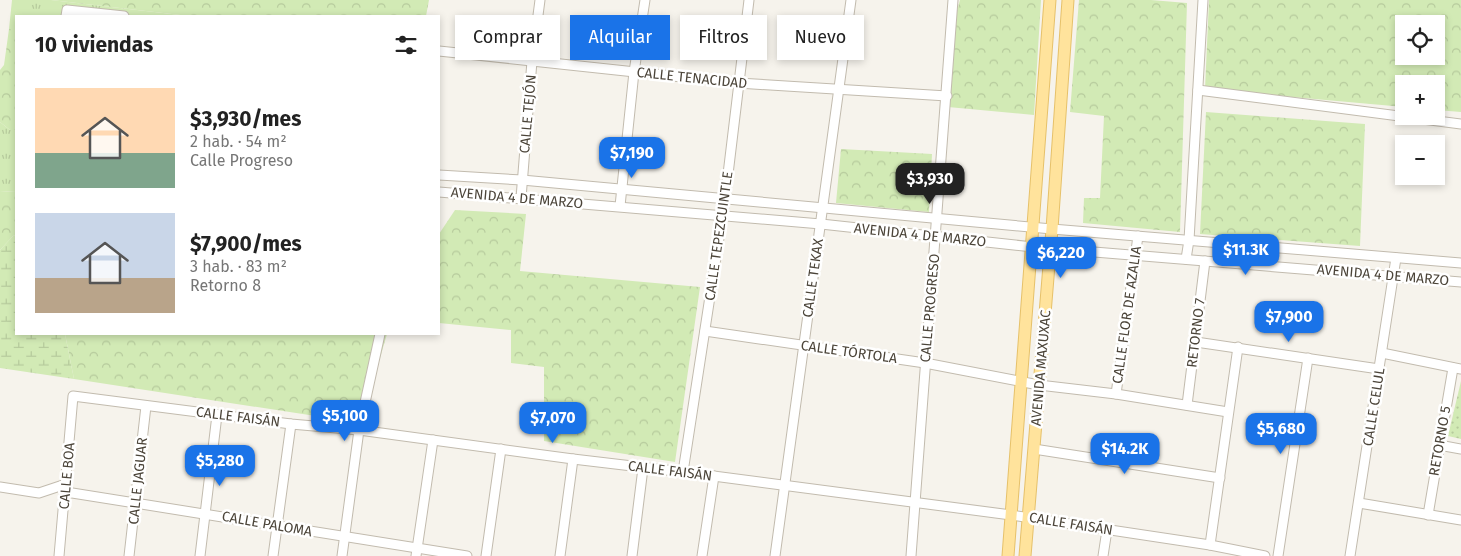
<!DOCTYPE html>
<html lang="es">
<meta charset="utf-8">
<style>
:root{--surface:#fff;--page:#f2f2f2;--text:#222;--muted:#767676;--accent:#1a73e8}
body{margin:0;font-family:"Fira Sans",sans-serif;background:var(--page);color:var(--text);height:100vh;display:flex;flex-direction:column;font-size:19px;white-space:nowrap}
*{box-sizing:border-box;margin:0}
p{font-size:16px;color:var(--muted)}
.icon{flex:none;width:28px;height:28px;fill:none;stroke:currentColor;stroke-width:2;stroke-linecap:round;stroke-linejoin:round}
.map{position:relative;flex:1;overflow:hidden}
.drawer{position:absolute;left:15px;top:15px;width:425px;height:320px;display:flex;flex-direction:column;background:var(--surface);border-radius:0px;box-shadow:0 2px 8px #0003}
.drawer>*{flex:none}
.hud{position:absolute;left:455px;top:15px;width:475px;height:45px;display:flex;gap:10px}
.buttons{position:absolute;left:1395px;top:15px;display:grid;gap:10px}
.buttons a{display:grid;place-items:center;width:50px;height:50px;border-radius:0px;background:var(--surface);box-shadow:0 2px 8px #0003;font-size:25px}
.price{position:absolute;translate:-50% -42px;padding:0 11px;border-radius:10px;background:var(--accent);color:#fff;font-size:16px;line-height:32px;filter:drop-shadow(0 1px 2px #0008)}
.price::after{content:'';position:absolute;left:50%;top:30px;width:15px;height:11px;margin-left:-8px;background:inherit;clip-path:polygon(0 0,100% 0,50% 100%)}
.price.selected{background:#222;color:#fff}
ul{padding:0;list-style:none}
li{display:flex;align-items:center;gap:15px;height:125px;padding:0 20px}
li span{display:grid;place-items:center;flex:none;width:140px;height:100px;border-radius:0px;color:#555}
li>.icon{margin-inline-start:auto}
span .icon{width:60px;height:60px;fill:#fffc;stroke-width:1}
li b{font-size:21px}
h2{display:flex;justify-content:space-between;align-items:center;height:60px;padding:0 20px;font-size:21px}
.chip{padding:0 18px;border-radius:0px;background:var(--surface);box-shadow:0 2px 8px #0003;font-size:18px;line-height:45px}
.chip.selected{background:var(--accent);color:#fff}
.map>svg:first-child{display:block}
</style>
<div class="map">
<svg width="1461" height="556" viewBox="0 0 1461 556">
<defs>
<pattern id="grass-tufts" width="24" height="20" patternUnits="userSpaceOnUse" patternTransform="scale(1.25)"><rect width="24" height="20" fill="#d2eab5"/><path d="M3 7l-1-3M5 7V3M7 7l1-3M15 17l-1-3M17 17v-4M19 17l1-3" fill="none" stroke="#b6ca9c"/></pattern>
<pattern id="forest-crowns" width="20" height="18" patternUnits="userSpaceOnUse" patternTransform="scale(1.25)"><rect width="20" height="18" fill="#d2eab5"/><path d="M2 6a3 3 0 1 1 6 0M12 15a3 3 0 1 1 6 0" fill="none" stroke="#b6ca9c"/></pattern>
<pattern id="wetland-marsh" width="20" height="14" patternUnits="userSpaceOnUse" patternTransform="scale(1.25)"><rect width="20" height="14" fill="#d2eab5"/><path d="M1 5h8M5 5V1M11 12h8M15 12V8" fill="none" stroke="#b6ca9c"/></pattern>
<pattern id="park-dots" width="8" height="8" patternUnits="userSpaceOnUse" patternTransform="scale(1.25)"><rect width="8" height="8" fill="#d2eab5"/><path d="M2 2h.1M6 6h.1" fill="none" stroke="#b6ca9c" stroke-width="1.8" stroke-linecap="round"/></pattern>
</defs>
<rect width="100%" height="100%" fill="#f6f3ec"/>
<!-- grass -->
<g fill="url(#grass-tufts)">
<path d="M 12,0 L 51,0 L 189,16 L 16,16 L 16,29 L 9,29 Z"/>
<path d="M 0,122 L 10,130 L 16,130 L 16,192 L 0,191 Z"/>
</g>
<!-- forest -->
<g fill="url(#forest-crowns)" fill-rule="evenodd">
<path d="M 51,0 L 429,0 L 426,16 L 189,16 Z"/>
<path d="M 960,0 L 1041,0 L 1034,115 L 948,107 L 954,21 Z"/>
<path d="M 1079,0 L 1151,0 L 1187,3 L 1180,232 L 1083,223 L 1084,198 L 1100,198 L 1104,116 L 1070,112 Z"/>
<path d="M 1209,0 L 1461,0 L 1461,112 L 1436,110 L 1436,84 L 1404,84 L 1404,107 L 1205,89 ZM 1404,24 L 1436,24 L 1436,56 L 1404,56 Z"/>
<path d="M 9,29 L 16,29 L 16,130 L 10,130 L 0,122 L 0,70 L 4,65 Z"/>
<path d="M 1206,112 L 1365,124 L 1360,246 L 1200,234 Z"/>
<path d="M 841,149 L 932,154 L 929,212 L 836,203 Z"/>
<path d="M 0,191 L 16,192 L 16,235 L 13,236 L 0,250 Z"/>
<path d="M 455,210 L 526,214 L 520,271 L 700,287 L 675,462 L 544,441 L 544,367 L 511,363 L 511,330 L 439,323 L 439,234 Z"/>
<path d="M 65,334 L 387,334 L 361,423 L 74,379 Z"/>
</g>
<!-- wetland -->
<path fill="url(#wetland-marsh)" d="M 16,235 L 16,334 L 65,334 L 74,379 L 0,368 L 0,250 L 13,236 Z"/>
<!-- park -->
<path fill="url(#park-dots)" d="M 1461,381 L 1461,439 L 1448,436 Z"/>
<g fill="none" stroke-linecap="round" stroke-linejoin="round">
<defs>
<g id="minor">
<path d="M 66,16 L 67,10 L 124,16"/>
<path d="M 439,51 L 738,83 L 947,96"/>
<path d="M 1198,90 L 1461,124"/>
<path d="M 439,175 L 522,180 L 1052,229 L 1461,263"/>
<path d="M 439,192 L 821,224 L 1033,247 L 1461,282"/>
<path d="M 521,198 L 532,61 L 540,0"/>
<path d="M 620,206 L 634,72 L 645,0"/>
<path d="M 1186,259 L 1189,240 L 1203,0"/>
<path d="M 705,331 L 925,363 L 1039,385 L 1116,394 L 1228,412"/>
<path d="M 1196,342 L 1379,369"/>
<path d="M 1382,353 L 1461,369"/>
<path d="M 1116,394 L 1138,236"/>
<path d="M 1187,405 L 1205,261"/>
<path d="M 1439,445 L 1461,449"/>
<path d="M 1034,449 L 1220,478"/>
<path d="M 683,472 L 725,199 L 749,0"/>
<path d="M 0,487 L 39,493 L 66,484"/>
<path d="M 66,492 L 467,556"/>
<path d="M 1359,503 L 1461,520"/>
<path d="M 1428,515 L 1453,368"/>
<path d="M 1210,545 L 1238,347"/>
<path d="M 59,556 L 73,396 L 291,424 L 359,430 L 573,459 L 683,472 L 1011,515 L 1210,545 L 1265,556"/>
<path d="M 129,556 L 146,406"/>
<path d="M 200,556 L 217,415"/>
<path d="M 273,556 L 291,424"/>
<path d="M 342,556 L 359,430 L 380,334"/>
<path d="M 416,556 L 433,440"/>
<path d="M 486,556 L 501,449"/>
<path d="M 560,556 L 573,459"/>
<path d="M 632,556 L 643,468"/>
<path d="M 702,556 L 714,476"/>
<path d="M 775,556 L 851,0"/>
<path d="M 911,556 L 953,0"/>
<path d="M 1103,556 L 1107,530"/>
<path d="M 1278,556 L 1308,358"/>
<path d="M 1350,556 L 1396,258"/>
</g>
<g id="major">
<path d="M 1008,556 L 1050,0"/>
<path d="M 1025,556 L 1052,229 L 1068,0"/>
</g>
</defs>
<!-- minor casing -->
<use href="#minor" stroke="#c2bbae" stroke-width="11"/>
<!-- major casing -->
<use href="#major" stroke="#e6c16a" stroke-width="13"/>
<!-- minor -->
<use href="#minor" stroke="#fff" stroke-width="9"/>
<!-- major -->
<use href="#major" stroke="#ffe39c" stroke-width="11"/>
</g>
<g text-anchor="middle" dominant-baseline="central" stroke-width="5" stroke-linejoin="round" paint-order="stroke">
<!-- street labels -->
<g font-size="14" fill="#4b4439" stroke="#fff">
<text transform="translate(692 78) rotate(6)">CALLE TENACIDAD</text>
<text transform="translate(528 114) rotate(-85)">CALLE TEJÓN</text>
<text transform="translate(517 198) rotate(5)">AVENIDA 4 DE MARZO</text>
<text transform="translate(920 235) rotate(6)">AVENIDA 4 DE MARZO</text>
<text transform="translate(719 236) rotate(-82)">CALLE TEPEZCUINTLE</text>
<text transform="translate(1383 275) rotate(5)">AVENIDA 4 DE MARZO</text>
<text transform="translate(813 278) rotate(-82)">CALLE TEKAX</text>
<text transform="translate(930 308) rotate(-85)">CALLE PROGRESO</text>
<text transform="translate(1127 315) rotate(-82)">CALLE FLOR DE AZALIA</text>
<text transform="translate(1196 333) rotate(-83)">RETORNO 7</text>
<text transform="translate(849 352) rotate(8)">CALLE TÓRTOLA</text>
<text transform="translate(1041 368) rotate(-85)">AVENIDA MAXUXAC</text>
<text transform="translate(1374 407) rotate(-81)">CALLE CELUL</text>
<text transform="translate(238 417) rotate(7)">CALLE FAISÁN</text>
<text transform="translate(1440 441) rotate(-80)">RETORNO 5</text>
<text transform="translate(670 471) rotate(7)">CALLE FAISÁN</text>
<text transform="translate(67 476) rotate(-85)">CALLE BOA</text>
<text transform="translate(138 481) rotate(-84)">CALLE JAGUAR</text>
<text transform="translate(267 524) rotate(10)">CALLE PALOMA</text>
<text transform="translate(1071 524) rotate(9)">CALLE FAISÁN</text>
</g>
</g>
</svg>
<div class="buttons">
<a><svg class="icon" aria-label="locate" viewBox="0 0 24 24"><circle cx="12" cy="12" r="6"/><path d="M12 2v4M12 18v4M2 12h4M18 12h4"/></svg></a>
<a>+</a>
<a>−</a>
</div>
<b class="price" style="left:632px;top:179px">$7,190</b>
<b class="price selected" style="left:930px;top:205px">$3,930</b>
<b class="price" style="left:1246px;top:276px">$11.3K</b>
<b class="price" style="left:1061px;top:279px">$6,220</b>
<b class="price" style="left:1289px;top:343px">$7,900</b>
<b class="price" style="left:345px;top:442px">$5,100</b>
<b class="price" style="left:553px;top:444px">$7,070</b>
<b class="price" style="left:1281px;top:455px">$5,680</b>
<b class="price" style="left:1125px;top:475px">$14.2K</b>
<b class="price" style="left:220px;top:487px">$5,280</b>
<div class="hud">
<a class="chip">Comprar</a>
<a class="chip selected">Alquilar</a>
<a class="chip">Filtros</a>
<a class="chip">Nuevo</a>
</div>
<section class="drawer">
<h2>10 viviendas<svg class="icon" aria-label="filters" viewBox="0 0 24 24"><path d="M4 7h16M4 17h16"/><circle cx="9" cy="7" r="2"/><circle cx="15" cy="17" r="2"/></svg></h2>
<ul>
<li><span style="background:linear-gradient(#ffd9b3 65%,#7fa58c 0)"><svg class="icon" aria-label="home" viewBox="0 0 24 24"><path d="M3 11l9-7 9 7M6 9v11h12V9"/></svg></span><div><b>$3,930/mes</b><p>2 hab. · 54 m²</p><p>Calle Progreso</p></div></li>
<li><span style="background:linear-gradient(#c9d6e8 65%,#b9a48a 0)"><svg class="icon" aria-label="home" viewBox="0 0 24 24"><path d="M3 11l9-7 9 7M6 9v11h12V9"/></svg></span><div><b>$7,900/mes</b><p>3 hab. · 83 m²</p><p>Retorno 8</p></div></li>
</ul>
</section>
</div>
